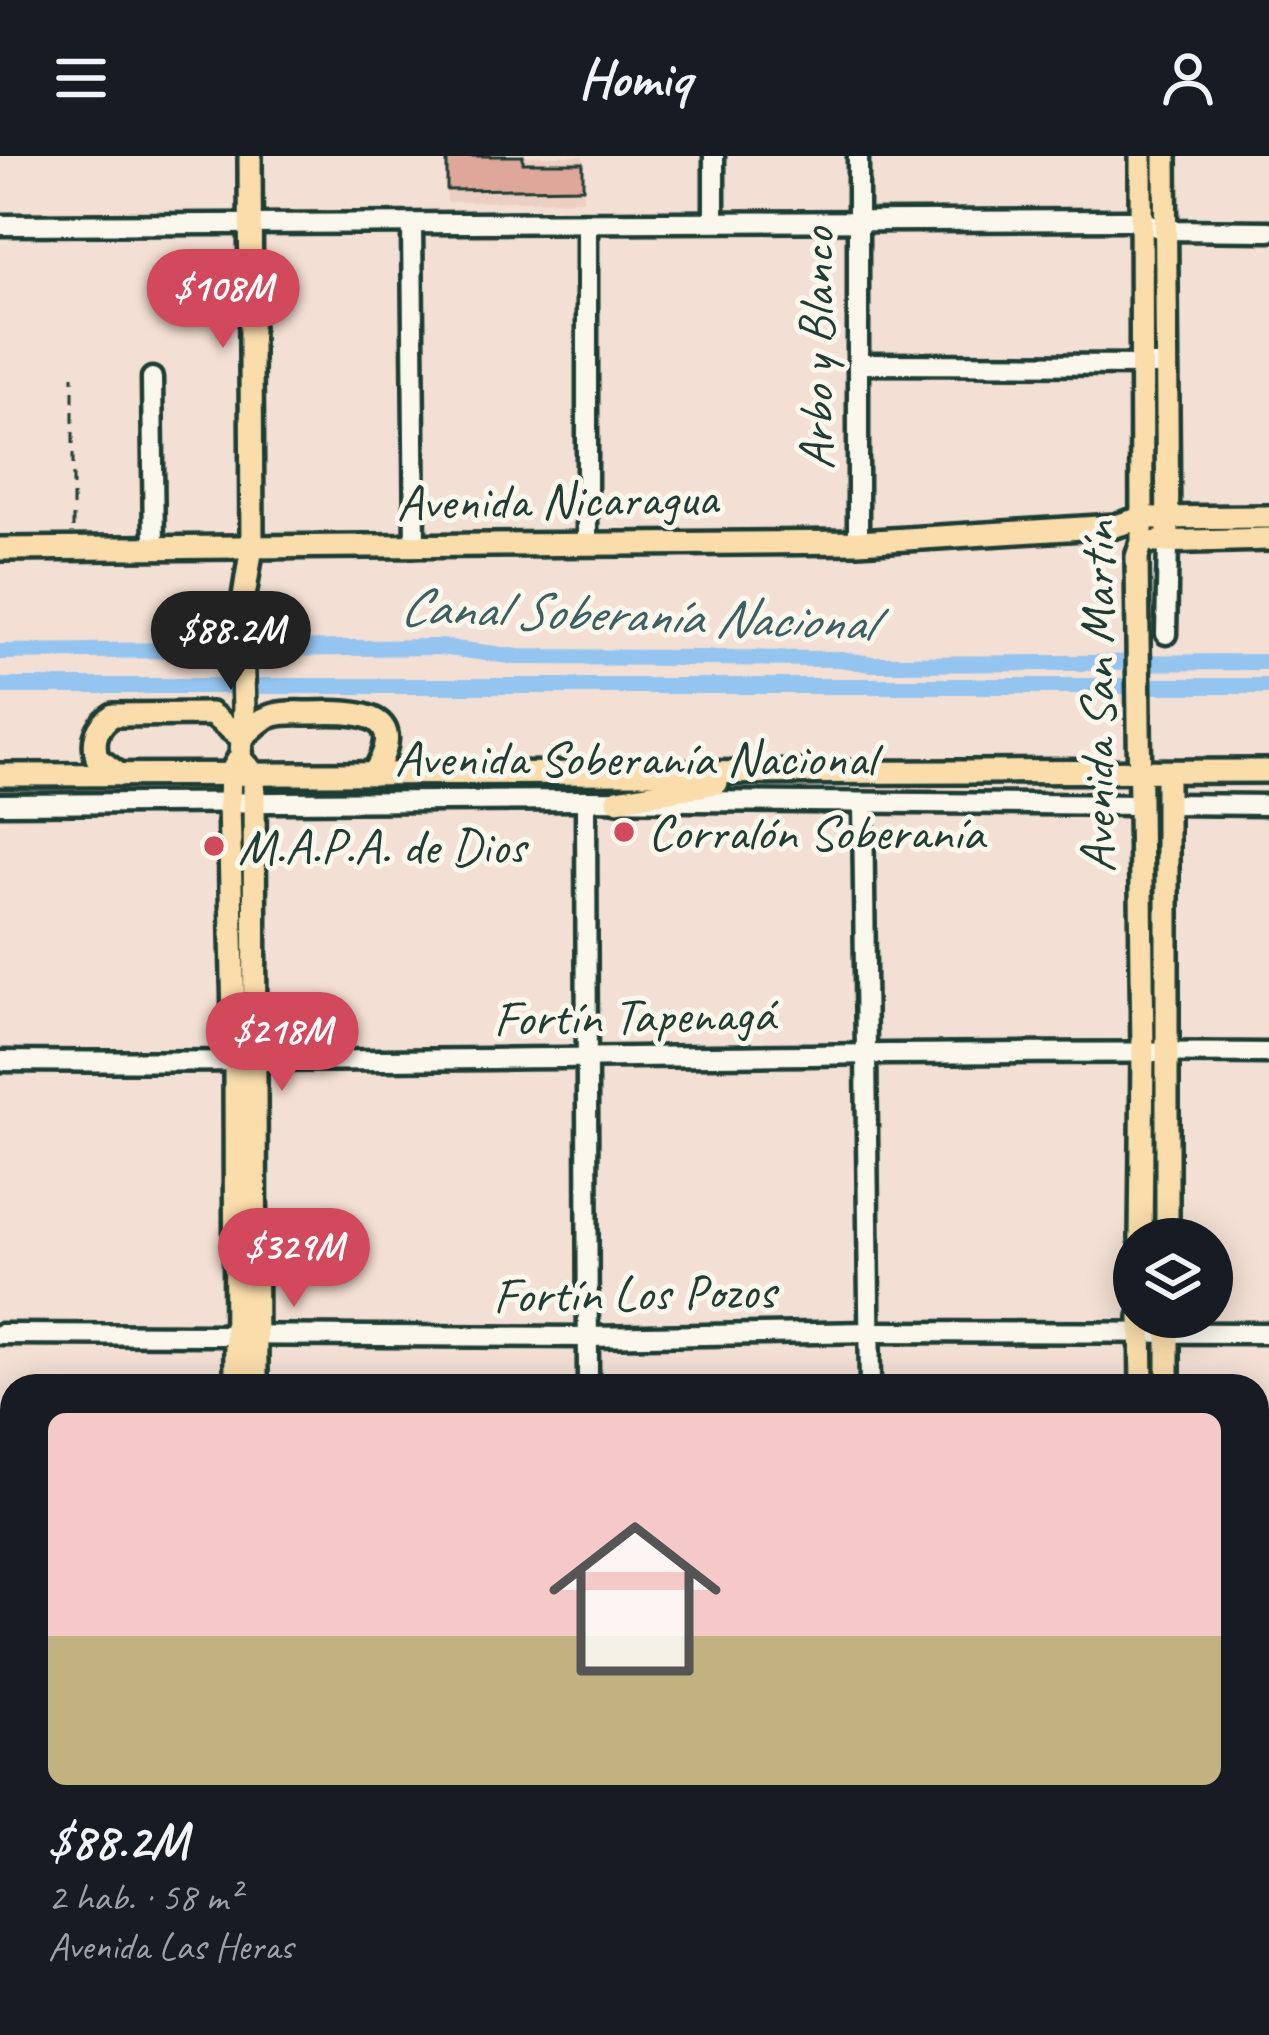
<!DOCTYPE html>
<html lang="es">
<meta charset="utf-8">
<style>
:root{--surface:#171b24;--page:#20242c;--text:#f1f3f6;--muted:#9ea1a6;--line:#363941;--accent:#d1495b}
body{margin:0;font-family:Caveat,sans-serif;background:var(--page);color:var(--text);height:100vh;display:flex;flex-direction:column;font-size:45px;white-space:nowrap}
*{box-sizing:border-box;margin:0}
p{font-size:39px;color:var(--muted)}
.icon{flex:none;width:66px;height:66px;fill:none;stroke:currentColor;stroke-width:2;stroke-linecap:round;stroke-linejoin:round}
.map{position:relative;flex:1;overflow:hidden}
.side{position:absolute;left:0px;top:1218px;width:1269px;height:663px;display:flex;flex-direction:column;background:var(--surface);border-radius:36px 36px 0 0;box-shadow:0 6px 30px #0003}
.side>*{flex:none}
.tools{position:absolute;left:1113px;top:1062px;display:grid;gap:24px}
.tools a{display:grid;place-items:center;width:120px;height:120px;border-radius:50%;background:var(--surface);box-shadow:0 6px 30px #0003;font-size:60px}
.price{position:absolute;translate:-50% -102px;padding:0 27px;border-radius:42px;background:var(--accent);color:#fff;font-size:39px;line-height:78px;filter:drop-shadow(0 3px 6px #0008)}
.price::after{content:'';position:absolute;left:50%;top:72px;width:36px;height:27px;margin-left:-18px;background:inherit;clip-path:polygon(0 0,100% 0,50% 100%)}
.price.on{background:#222;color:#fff}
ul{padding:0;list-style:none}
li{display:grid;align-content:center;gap:24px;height:636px;padding:0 48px}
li+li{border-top:3px solid var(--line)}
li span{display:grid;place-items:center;height:372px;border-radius:18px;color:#555}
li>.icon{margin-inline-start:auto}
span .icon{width:216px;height:216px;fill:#fffc;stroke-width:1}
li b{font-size:51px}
header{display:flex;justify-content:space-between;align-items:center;height:156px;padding:0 48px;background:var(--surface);font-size:54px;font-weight:600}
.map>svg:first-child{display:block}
</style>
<header><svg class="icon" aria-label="menu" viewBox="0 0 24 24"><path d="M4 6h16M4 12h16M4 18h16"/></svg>Homiq<svg class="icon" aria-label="person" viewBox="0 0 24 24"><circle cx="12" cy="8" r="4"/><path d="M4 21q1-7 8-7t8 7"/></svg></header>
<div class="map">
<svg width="1269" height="1879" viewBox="0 0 1269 1879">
<rect width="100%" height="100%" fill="#f3dfd3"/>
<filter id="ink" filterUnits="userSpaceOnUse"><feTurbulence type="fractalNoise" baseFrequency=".00833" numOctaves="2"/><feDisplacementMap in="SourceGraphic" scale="24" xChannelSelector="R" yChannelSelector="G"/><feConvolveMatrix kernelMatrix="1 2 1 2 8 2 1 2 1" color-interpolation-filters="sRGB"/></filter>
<g filter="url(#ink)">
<!-- built -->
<path fill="#edcec2" d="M 447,0 L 583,0 L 583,44 L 447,46 Z"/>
<!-- green -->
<g fill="#a2dda3" stroke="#608d6c" stroke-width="3">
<rect x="1148" y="668" width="8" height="208"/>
<path d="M 1148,921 L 1157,921 L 1158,1083 L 1149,1083 Z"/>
</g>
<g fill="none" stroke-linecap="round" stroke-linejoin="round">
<!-- canal -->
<g stroke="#94c5f0" stroke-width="16">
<path d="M 0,496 L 440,491 L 518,501 L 840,503 L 871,508 L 1269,506"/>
<path d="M 0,530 L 1269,530"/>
</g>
</g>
<!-- building -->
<path fill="#dfa69a" stroke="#1f3d34" stroke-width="3" d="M 447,0 L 523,0 L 523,7 L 583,7 L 583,32 L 447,34 Z"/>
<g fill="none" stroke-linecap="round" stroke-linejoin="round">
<defs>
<g id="minor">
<path d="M 714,0 L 714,65"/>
<path d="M 858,0 L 858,386"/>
<path d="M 0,69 L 1124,64 L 1141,64 L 1163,74 L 1269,75"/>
<path d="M 412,69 L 415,391"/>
<path d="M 858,208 L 1167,209"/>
<path d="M 152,222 L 154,392"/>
<path d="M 587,388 L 587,67"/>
<path d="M 1166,478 L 1168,386"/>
<path d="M 586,644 L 588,1230"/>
<path d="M 863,647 L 870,1230"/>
<path d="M 0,648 L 586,644 L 1141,649"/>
<path d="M 1167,648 L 1269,649"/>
<path d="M 0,905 C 423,908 846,894 1269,897"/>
<path d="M 0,1178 L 588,1181 L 870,1176 L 1269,1177"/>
<path d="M 1257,1452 L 1269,1452"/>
<path d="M 0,1460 L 12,1460"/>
<path d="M 1257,1778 L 1269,1778"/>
<path d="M 0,1782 L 12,1782"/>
<path d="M 591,1869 L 591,1879"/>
<path d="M 868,1879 L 868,1869"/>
</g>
<g id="major">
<path d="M 1141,0 L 1142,386 L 1137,401 L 1143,897 L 1141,1083"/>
<path d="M 1165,0 L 1168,386"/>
<path d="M 1156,386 L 1269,383"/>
<path d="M 0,393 L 858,386 L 1115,370 L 1142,362 L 1269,361"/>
<path d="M 248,610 L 254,618 L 256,1230"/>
<path d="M 1167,617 L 1167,1083"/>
<path d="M 0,619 L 1269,615"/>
<path d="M 120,619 L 97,602 C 92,583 97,570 113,559 L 211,558 L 242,582 C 249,576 256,568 264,563 C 278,555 297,557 312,557 C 359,555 412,557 373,618"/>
<path d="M 617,644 L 717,627"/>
<path d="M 1141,1161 L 1142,1230"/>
<path d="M 1168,1161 L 1168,1230"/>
<path d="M 236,1230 L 235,907 L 229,646 L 230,618 L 241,599 L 244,552 L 241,460 L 252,390 L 250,0"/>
<path d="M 1143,1869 L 1143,1879"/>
<path d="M 1173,1869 L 1173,1879"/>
<path d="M 240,1879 L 240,1869"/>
<path d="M 263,1879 L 263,1869"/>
</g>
</defs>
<!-- minor casing -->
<use href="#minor" stroke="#1f3d34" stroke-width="27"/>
<!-- major casing -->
<use href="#major" stroke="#1f3d34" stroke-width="30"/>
<!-- path -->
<g stroke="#1f3d34" stroke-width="3" stroke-dasharray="12 9" stroke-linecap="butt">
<path d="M 73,372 L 73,220"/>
<path d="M 1129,1100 L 1130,1144"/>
</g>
<!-- minor -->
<use href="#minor" stroke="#fbf7ec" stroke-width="18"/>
<!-- major -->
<use href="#major" stroke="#faddab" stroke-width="21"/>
</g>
</g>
<!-- markers -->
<g fill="#d1495b" stroke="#fbf7ec" stroke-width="4.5">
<circle cx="624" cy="676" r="12"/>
<circle cx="214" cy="690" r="12"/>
</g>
<g text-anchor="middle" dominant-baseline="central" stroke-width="10" stroke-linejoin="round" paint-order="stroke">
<!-- street labels -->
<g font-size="51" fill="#1f3d34" stroke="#fbf7ec">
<text transform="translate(816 193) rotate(-90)">Arbo y Blanco</text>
<text transform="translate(557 344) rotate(-1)">Avenida Nicaragua</text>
<text transform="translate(1097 541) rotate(-90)">Avenida San Martín</text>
<text x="635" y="602">Avenida Soberanía Nacional</text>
<text transform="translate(634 860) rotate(-1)">Fortín Tapenagá</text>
<text transform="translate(634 1137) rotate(-1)">Fortín Los Pozos</text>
</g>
<!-- poi labels -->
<g font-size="51" fill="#1f3d34" stroke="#fbf7ec" text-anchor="start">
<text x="648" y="676">Corralón Soberanía</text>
<text x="238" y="690">M.A.P.A. de Dios</text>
</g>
<!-- water labels -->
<g font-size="54" font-style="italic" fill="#3c5f63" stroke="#fbf7ec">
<text transform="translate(636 458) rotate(2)">Canal Soberanía Nacional</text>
</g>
</g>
</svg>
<div class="tools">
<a><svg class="icon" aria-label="layers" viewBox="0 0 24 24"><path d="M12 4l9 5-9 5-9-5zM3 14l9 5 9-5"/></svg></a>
</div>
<b class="price" style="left:223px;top:195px">$108M</b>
<b class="price on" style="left:231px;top:537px">$88.2M</b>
<b class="price" style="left:282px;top:938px">$218M</b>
<b class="price" style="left:294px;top:1154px">$329M</b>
<section class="side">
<ul>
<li><span style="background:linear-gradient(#f6c9c9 60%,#c2b280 0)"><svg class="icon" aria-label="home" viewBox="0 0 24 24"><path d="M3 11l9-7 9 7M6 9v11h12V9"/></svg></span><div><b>$88.2M</b><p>2 hab. · 58 m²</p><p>Avenida Las Heras</p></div></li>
</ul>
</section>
</div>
